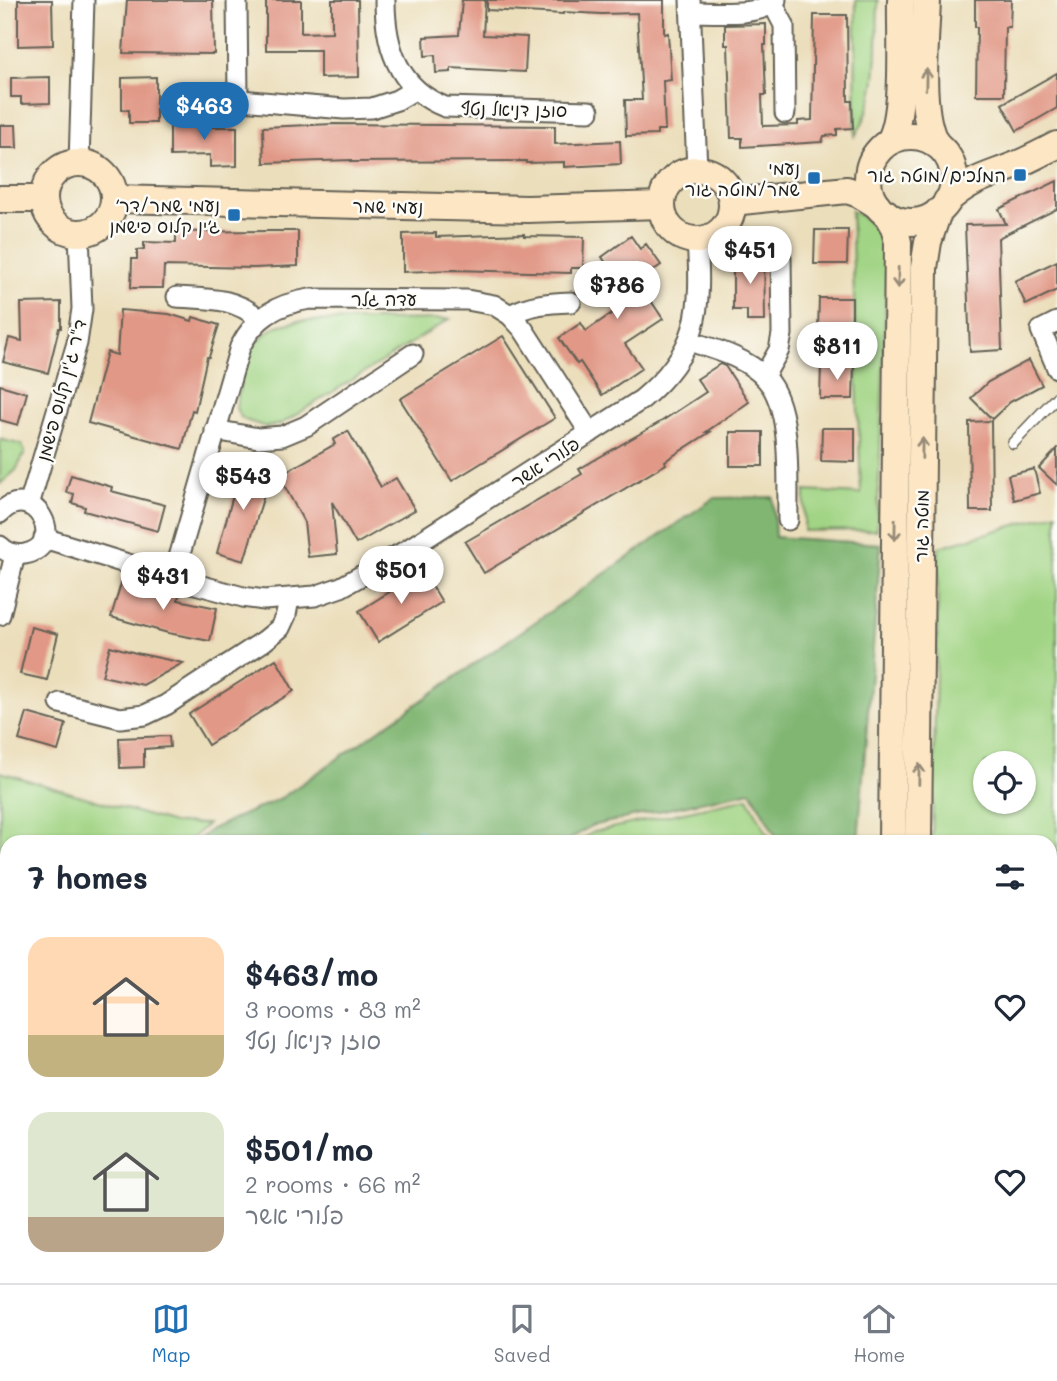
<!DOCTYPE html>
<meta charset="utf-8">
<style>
:root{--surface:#fff;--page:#f2f2f3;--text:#1f2937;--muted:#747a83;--line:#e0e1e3;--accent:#1f6fb2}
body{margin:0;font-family:Mali,"Playpen Sans Hebrew",sans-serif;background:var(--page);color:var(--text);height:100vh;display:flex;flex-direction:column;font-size:26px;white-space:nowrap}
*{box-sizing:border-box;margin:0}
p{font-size:23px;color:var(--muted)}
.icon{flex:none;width:38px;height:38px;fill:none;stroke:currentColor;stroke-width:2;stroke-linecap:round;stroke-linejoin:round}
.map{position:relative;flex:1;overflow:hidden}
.details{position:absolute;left:0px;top:835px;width:1057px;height:450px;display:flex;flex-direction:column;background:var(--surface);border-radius:21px 21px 0 0;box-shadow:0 2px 5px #0004}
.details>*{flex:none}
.fabs{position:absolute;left:973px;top:751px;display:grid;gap:14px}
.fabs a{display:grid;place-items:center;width:63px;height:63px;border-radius:50%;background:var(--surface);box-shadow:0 2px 5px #0004;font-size:35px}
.price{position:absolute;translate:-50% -60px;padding:0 16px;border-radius:24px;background:#fff;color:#222;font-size:23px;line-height:46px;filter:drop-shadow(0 2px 4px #0008)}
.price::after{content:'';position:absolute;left:50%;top:42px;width:21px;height:16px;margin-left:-10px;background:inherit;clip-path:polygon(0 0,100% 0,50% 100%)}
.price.selected{background:var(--accent);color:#fff}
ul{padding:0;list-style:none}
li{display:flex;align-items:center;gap:21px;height:175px;padding:0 28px}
li span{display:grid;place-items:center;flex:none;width:196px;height:140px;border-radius:21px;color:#555}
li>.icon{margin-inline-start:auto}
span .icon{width:84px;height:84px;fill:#fffc;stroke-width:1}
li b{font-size:30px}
h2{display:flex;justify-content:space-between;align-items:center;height:84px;padding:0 28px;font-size:30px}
.menu{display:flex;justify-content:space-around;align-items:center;height:98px;border-top:2px solid var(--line);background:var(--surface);font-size:19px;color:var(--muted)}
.menu a{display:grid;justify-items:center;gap:4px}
.menu .selected{color:var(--accent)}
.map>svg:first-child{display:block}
</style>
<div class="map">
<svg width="1057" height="1283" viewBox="0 0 1057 1283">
<rect width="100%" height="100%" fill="#fdfcf7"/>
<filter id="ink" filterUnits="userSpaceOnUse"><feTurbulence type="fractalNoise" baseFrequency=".0143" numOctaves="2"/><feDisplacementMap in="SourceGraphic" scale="14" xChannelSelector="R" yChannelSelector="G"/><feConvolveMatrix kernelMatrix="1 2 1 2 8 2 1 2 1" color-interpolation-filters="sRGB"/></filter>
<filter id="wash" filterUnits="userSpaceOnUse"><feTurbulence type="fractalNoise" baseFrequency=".00686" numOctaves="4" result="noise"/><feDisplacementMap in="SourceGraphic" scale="28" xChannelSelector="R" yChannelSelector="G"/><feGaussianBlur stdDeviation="1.57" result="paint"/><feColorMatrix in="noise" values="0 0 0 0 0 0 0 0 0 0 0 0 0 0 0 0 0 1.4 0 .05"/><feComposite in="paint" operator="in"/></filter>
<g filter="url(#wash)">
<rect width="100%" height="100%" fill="#ebdebb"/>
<!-- green -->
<g fill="#a1d484" stroke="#5e7850" stroke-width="2" fill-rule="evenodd">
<path d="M 856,0 L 878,0 C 876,46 882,96 855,136 Z"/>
<path d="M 851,211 C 878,221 881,239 887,264 L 877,530 L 804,531 L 805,491 L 861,494 Z"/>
<path d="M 450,319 L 281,424 L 266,427 L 245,420 L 240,416 L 236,408 L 242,373 L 254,346 L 265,334 L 277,326 L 298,321 Z"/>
<path d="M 0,439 L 22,445 L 25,453 L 16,470 L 0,484 Z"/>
<path d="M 1057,513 L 1057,889 L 1050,891 L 1050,842 L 932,842 L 939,547 ZM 985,763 L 1024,763 L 1024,802 L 985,802 Z"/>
<path d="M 0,772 L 173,823 L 208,824 L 187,842 L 7,842 L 7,983 L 0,986 Z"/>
<path d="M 748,798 L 772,842 L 578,842 L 593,832 Z"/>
<path d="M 1057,897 L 1057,1283 L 935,1283 L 934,1278 L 1050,1278 L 1050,898 Z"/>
<path d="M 7,1207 L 7,1278 L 861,1278 L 862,1283 L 0,1283 L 0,1210 Z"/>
</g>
<!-- forest -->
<g fill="#80b672" stroke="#4e6947" stroke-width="2">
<path d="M 773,497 L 775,537 L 881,544 L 858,842 L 779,842 L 751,791 L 591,826 L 566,842 L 196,842 L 211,829 L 281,798 L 714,498 Z"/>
<path d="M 7,989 L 7,1200 L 0,1203 L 0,993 Z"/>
</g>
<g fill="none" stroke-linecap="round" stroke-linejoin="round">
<!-- stream -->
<g stroke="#62b4dd" stroke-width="5">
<path d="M 405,842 L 419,832"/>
<path d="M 0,1094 L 7,1083"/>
</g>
</g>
<g id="blocks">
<!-- building -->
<g fill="#e19886">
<path d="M 18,0 L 52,0 L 53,45 L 18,46 Z"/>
<path d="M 127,0 L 213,0 L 214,54 L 123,53 Z"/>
<path d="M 266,0 L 301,0 L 301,33 L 332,32 L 332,0 L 358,0 L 359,77 L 320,78 L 320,50 L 266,50 Z"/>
<path d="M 462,0 L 485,0 L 483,35 L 527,37 L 525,72 L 451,68 L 451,72 L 436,73 L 435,55 L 425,56 L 424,37 L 459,35 Z"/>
<path d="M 487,0 L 664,0 L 664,34 L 668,33 L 671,80 L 663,81 L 665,130 L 657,130 L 657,135 L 626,136 L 625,100 L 642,100 L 637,13 L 602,14 L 563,12 L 563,14 L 487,10 Z"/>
<path d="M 975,0 L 1011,0 L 1010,27 L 1005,27 L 1004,95 L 976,95 L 977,27 L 975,27 Z"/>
<path d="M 814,15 L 847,15 L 848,101 L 852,101 L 853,128 L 837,129 L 837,135 L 824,136 L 822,142 L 742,147 L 742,138 L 731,138 L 728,45 L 725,45 L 725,25 L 766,24 L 766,45 L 764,45 L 766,95 L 762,95 L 763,126 L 798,125 L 798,121 L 812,120 Z"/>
<path d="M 1057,73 L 1057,108 L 1017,131 L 1002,104 Z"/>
<path d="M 50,77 L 50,103 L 21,104 L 21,97 L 11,97 L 11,78 Z"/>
<path d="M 156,77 L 156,123 L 129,123 L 129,110 L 122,110 L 122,78 Z"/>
<path d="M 170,121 L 202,121 L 202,127 L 237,127 L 237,166 L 210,167 L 210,155 L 170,156 Z"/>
<path d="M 334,124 L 555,126 L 555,144 L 620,141 L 621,164 L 564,167 L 564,162 L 526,163 L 526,161 L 351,162 L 351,160 L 264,163 L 263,127 Z"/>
<path d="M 0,125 L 16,125 L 17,148 L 0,148 Z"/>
<path d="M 1057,181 L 1057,209 L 998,238 L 1002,350 L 970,352 L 965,225 L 1006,224 L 999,209 Z"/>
<path d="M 815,230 L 848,230 L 847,264 L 814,264 Z"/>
<path d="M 270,231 L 298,231 L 298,266 L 254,268 L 164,266 L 163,288 L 131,288 L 132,259 L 137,259 L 137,250 L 144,249 L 144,242 L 176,243 L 176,232 Z"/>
<path d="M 436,233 L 436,237 L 524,234 L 524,236 L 584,237 L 583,268 L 571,268 L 571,273 L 454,270 L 403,272 L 403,234 Z"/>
<path d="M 631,236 L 640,249 L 646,244 L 661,265 L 638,281 L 663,319 L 625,344 L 642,368 L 602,395 L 580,362 L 577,364 L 559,338 L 581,323 L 586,331 L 631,300 L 602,257 Z"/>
<path d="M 751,249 L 764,249 L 765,321 L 747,321 L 747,310 L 733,310 L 733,262 L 751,262 Z"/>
<path d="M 1057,261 L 1057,290 L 1026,305 L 1015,281 Z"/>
<path d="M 819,298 L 852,298 L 852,332 L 818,331 Z"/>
<path d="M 61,302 L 61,328 L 59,328 L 48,373 L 3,362 L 9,338 L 22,341 L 21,303 Z"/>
<path d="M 120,310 L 169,314 L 192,321 L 193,317 L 219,325 L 209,357 L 207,357 L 195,411 L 192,410 L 182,449 L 88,423 L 107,352 L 117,355 Z"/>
<path d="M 503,336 L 555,418 L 452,481 L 400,399 Z"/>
<path d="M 1029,360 L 1042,385 L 1010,402 L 992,419 L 971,398 L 988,382 Z"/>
<path d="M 720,364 L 725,366 L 749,402 L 706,432 L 710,432 L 665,461 L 666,464 L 484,573 L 465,542 L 582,474 L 579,469 L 662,421 L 706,392 L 697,379 Z"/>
<path d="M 821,365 L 854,365 L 853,399 L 820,399 Z"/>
<path d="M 0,385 L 27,393 L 18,425 L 0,420 Z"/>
<path d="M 991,421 L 992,511 L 970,511 L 969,422 Z"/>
<path d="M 822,428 L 855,428 L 855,462 L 821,461 Z"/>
<path d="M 348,431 L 381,487 L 396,478 L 415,510 L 356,544 L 332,502 L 337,554 L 308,557 L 304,522 L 279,476 L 335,444 L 333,440 Z"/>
<rect x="730" y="432" width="33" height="34"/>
<path d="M 1057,449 L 1057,485 L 1039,468 Z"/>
<path d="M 243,460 L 262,465 L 257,488 L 268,482 L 244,561 L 217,553 Z"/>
<path d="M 1034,469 L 1040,493 L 1014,500 L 1008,475 Z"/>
<path d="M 71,475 L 112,487 L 111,491 L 165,505 L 158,531 L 84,511 L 85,507 L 72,503 L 74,494 L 66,492 Z"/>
<path d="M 423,571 L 442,602 L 378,642 L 359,611 Z"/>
<path d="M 122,580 L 179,595 L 178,600 L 217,608 L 210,641 L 168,633 L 111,617 Z"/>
<path d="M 31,627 L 58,634 L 47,680 L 20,674 Z"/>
<path d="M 110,646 L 136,653 L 183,663 L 143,685 L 102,676 Z"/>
<path d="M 276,659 L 294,691 L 208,745 L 189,714 Z"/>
<path d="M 27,713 L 66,724 L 58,751 L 19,740 Z"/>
<path d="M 169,736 L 170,747 L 144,749 L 144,767 L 120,768 L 119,738 Z"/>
</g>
</g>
</g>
<g filter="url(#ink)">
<use href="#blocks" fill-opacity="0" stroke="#646054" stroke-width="2"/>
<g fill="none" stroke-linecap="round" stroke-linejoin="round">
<defs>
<path id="lane" d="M 1013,443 L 1057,397"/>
<g id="street">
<path d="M 237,0 L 238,99"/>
<path d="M 385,0 C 385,48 399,89 445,107 L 589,111"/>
<path d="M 690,0 L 697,170"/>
<path d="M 773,4 L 784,25 L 785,113"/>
<path d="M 691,12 C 712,12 762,17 776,0"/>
<path d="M 183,95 L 344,109 L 372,108 L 397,100 L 414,90"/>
<path d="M 79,163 L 84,0"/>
<path d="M 177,297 C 208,299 235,297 259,319"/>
<path d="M 510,315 C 530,304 548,303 571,302"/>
<path d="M 1057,322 L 1041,330 L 1057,368"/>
<path d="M 689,341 C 714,349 748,358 766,379 C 793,408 787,481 788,520"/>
<path d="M 764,376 L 779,350 L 782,334 L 781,258"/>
<path d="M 215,430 L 258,438 L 282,436 L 306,426 L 413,354"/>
<path d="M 29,505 L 77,343 L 82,309 L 79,233"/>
<path d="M 0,513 C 33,478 70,545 25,554 C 15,556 7,553 0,546"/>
<path d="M 44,538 L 173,578 L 243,597 L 264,600 L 315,596 L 341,587 L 407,550 L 641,400 C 699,352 702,311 697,240"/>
<path d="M 173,578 L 240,347 C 255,317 277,304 310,299 L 467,300 L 494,305 L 510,315 L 523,329 L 590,433"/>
<path d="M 0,615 L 15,555"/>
<path d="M 60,703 L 120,718 L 145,715 L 166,705 L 264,641 L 280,628 L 286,615 L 289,599"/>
</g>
<g id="secondary">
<path d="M 927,0 C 926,37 917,116 937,145"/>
<circle cx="911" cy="179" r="43"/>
<path d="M 890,141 C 906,113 900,35 901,0"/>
<circle cx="79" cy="198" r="35"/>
<circle cx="697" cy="205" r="35"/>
<path d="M 0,199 L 44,199"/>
<path d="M 114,199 L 527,209 L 662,205"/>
<path d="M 947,201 C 970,179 989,176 1016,165 C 1030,159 1043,152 1057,145"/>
<path d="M 732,202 L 847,190 L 859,194 L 877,205"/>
<path d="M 886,213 L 894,227 L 898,242 L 892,842"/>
<path d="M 918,842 L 924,268 L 928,242 L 938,212"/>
<path d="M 889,1278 L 890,1283"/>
<path d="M 915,1278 L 916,1283"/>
</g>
</defs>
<!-- lane casing -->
<use href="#lane" stroke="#646054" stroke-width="13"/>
<!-- street casing -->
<use href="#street" stroke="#646054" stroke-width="23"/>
<!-- secondary casing -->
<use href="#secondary" stroke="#646054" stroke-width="30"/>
<!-- lane -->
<use href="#lane" stroke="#fff" stroke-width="10"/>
<!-- street -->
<use href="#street" stroke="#fff" stroke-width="19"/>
<!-- secondary -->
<use href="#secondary" stroke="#fce6c4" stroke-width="26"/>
</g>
<!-- one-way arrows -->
<defs><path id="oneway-shaft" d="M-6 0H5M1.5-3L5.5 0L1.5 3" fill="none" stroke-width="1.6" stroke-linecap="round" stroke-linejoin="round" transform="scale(1.75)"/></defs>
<g stroke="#978b78">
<use href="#oneway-shaft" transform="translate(926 79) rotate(-89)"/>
<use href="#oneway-shaft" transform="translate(898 278) rotate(91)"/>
<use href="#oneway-shaft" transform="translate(922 448) rotate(-89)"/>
<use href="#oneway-shaft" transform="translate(895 530) rotate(91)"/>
<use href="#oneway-shaft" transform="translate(919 774) rotate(-89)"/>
</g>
</g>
<!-- markers -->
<g fill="#1f6fb2" stroke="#fdfcf7" stroke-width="2.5">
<rect x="1013" y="168" width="14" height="14" rx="3.5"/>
<rect x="807" y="171" width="14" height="14" rx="3.5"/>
<rect x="227" y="208" width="14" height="14" rx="3.5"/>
</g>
<g text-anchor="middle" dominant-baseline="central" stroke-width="5" stroke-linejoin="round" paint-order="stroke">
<!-- street labels -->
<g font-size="18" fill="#1c1c1c" stroke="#fdfcf7">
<text transform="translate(514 109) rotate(1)">סוזן דניאל נטף</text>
<text transform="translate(388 206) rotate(1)">נעמי שמר</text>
<text x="384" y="299">עדה גלר</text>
<text transform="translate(61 390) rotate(-75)">ד"ר ג'ין קלוס פישמן</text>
<text transform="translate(545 462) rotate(-33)">פלורי אשר</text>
<text transform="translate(921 526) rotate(-89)">מוטה גור</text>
</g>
<!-- poi labels -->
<g font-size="18" fill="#1c1c1c" stroke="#fdfcf7" text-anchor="end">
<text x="800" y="168">נעמי<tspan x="800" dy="21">שמר/מוטה גור</tspan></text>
<text x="1006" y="175">המלכים/מוטה גור</text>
<text x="220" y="205">נעמי שמר/דר׳<tspan x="220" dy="21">ג׳ין קלוס פישמן</tspan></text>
</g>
</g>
</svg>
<div class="fabs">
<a><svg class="icon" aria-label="locate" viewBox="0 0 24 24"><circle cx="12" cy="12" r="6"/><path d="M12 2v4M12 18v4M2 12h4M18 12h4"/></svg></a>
</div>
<b class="price selected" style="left:204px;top:142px">$463</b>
<b class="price" style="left:750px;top:286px">$451</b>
<b class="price" style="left:617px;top:321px">$786</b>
<b class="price" style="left:837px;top:382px">$811</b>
<b class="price" style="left:243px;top:512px">$543</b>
<b class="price" style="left:401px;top:606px">$501</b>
<b class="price" style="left:163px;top:612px">$431</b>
<section class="details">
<h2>7 homes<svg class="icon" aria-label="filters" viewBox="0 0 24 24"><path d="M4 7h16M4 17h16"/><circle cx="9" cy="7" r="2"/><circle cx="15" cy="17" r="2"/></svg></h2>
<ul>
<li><span style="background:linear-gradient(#ffd9b3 70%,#c2b280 0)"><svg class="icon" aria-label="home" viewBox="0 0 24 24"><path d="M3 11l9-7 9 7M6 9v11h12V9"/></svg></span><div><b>$463/mo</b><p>3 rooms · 83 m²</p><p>סוזן דניאל נטף</p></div><svg class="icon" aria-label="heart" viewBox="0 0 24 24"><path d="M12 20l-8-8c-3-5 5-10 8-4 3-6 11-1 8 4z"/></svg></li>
<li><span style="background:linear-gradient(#dfe7d0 75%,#b9a48a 0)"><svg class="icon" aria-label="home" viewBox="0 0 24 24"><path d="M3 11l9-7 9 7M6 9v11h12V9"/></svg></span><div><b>$501/mo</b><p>2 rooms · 66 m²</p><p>פלורי אשר</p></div><svg class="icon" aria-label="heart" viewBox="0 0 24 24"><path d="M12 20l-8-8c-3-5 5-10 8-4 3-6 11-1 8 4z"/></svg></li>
</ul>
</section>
</div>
<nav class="menu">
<a class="selected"><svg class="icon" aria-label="map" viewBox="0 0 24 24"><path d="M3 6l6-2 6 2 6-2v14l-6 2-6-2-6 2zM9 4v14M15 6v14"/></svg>Map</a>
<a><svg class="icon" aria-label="saved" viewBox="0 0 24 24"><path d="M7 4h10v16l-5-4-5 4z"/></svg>Saved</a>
<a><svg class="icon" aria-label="home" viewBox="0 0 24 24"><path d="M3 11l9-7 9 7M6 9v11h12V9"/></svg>Home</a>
</nav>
